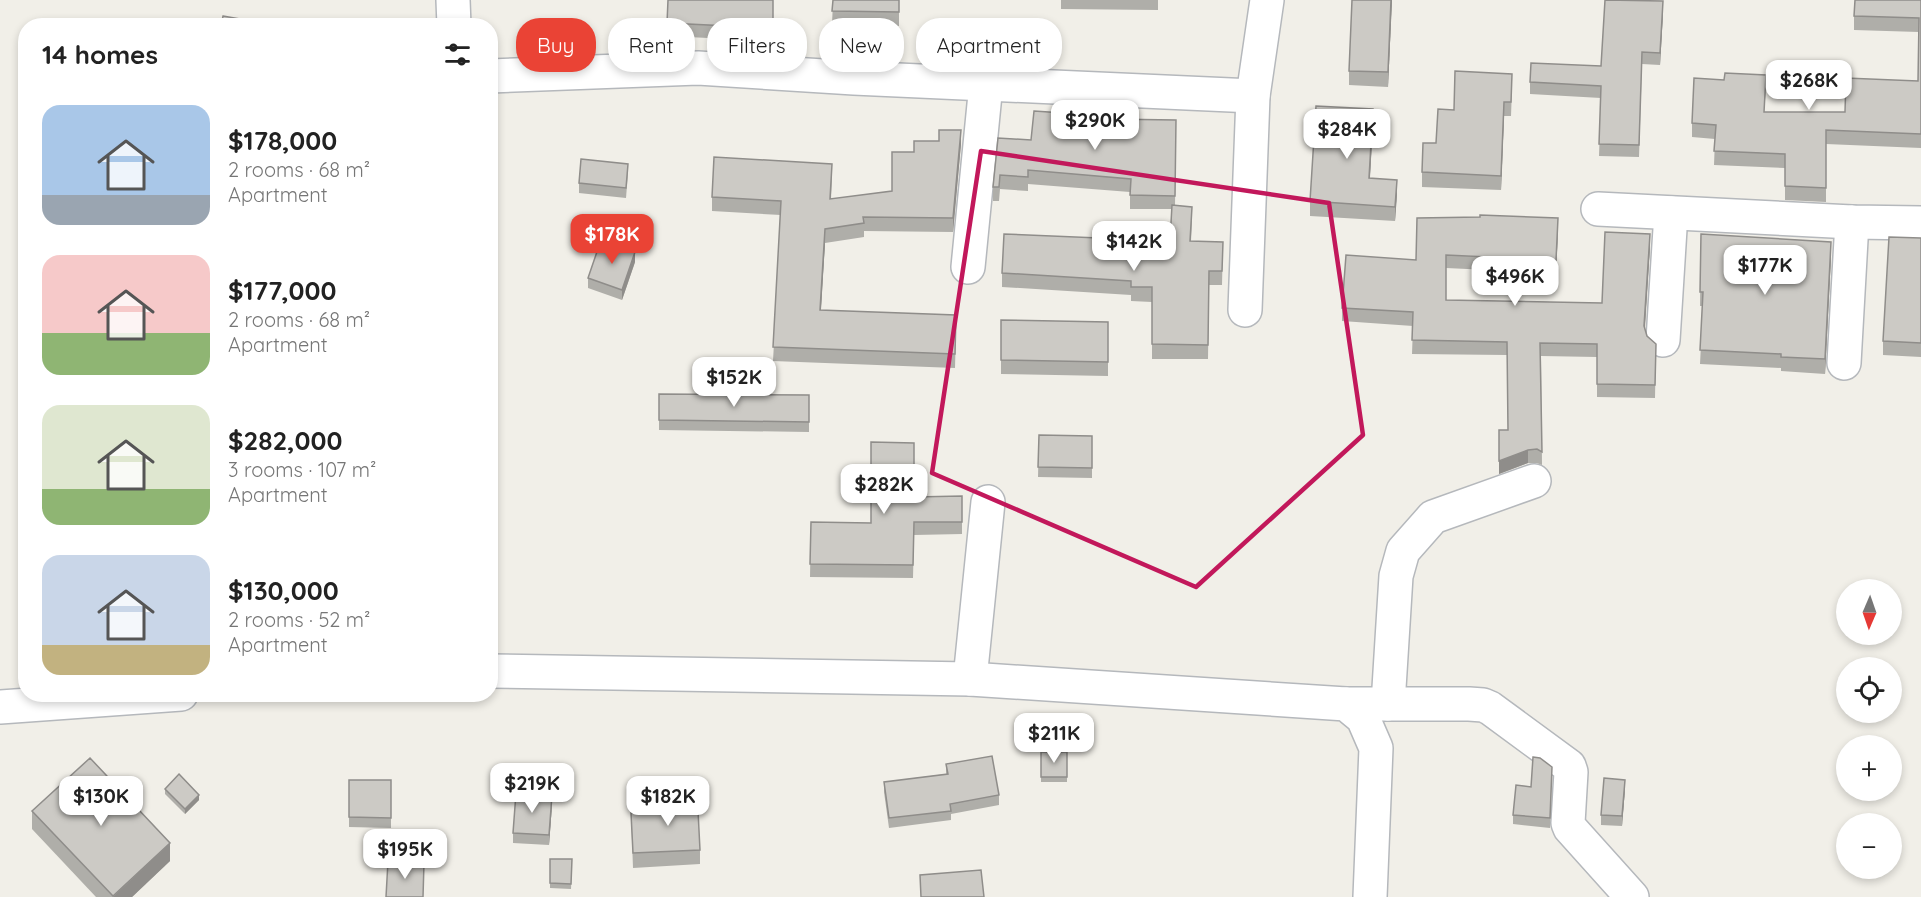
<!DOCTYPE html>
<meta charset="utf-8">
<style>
:root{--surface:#fff;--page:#f2f2f2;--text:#222;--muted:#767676;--accent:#ea4335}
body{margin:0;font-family:Quicksand,sans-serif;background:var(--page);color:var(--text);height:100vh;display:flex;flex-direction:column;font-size:22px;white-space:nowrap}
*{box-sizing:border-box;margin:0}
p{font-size:20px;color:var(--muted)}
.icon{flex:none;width:33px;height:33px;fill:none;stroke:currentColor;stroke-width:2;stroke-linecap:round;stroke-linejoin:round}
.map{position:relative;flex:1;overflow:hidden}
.sheet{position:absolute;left:18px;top:18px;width:480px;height:684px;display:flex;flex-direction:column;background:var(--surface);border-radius:24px;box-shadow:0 3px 9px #0003}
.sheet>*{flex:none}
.banner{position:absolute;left:516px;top:18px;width:570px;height:54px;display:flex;gap:12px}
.needle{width:39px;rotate:182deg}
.buttons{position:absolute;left:1836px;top:579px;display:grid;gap:12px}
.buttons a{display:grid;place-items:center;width:66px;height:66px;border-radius:50%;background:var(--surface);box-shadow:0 3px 9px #0003;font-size:30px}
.price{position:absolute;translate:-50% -51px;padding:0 14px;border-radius:12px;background:#fff;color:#222;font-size:20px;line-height:39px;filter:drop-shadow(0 2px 3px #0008)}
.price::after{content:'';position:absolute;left:50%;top:36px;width:18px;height:14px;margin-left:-9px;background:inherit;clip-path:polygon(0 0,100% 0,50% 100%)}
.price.current{background:var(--accent);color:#fff}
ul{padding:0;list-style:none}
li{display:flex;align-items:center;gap:18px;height:150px;padding:0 24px}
li span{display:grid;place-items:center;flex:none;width:168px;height:120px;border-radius:18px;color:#555}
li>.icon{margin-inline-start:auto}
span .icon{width:72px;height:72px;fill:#fffc;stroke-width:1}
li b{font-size:26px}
h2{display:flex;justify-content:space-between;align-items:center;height:72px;padding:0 24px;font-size:26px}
.pill{padding:0 21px;border-radius:24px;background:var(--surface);box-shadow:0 3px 9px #0003;font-size:21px;line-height:54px}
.pill.current{background:var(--accent);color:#fff}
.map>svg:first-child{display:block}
</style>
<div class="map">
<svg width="1921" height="897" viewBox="0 0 1921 897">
<rect width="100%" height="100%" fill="#f1efe8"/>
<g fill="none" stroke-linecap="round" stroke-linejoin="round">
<defs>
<g id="minor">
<path d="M 453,0 L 454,26"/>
<path d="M 490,76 L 698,68 L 854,78 L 1253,96"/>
<path d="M 1598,209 L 1852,222 L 1921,223"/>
<path d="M 968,267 L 986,84"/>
<path d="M 1245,310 L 1253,96 L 1267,0"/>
<path d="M 1663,340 L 1671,213"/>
<path d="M 1844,363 L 1852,222"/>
<path d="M 490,671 L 970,679 L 1346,704 L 1363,718 L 1376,748 L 1370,897"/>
<path d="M 970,679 L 988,502"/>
<path d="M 1346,704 L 1469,704 L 1483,705 L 1490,708 L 1569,766 L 1571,772 L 1568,823 L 1570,828 L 1632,897"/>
<path d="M 1388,704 L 1396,576 L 1403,551 L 1433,517 L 1534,481"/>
<path d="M 0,707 L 181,694"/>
</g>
</defs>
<!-- minor casing -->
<use href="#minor" stroke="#b5b8bc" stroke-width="36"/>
<!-- minor -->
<use href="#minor" stroke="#fff" stroke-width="33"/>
</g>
<!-- wall -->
<g fill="#afaea9">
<path d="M 773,0 L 773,50 L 729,49 L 729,39 L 667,36 L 667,23 Z"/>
<path d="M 833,0 L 899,0 L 899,26 L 832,25 Z"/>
<path d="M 1061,0 L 1158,0 L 1158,10 L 1061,9 Z"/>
<path d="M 1392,0 L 1388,87 L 1349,85 L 1349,71 Z"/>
<path d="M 1921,0 L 1921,148 L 1826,144 L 1826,202 L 1785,200 L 1785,168 L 1714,165 L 1715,139 L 1692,137 L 1692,123 L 1766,89 L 1764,112 L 1845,112 L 1918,81 L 1919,32 L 1854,30 L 1854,16 Z"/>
<path d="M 1663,13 L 1660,65 L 1642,64 L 1639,157 L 1599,156 L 1601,98 L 1530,94 L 1530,82 L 1601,66 Z"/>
<path d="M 1512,89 L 1511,116 L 1504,116 L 1501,190 L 1422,187 L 1422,172 L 1436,143 Z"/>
<path d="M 1107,119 L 1176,120 L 1175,206 L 1192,221 L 1191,241 L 1223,242 L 1222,285 L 1209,285 L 1208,359 L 1152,359 L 1152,302 L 1131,301 L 1131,295 L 1002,287 L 1002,273 L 1170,241 L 1172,209 L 1130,209 L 1130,192 L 1028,184 L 1028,191 L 1000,189 L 999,201 L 993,201 L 993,187 L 998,138 L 1031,140 Z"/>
<path d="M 1373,123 L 1370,178 L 1397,194 L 1395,221 L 1310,216 L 1310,201 Z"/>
<path d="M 961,144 L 953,232 L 864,231 L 864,237 L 825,243 L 821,310 L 956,329 L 955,368 L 773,361 L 781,215 L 712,211 L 712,197 L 832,178 L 831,199 L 892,191 L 914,152 Z"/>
<path d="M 628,173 L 626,198 L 579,193 L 579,183 Z"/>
<path d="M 1558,231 L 1556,273 L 1446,268 L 1446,300 L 1602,303 L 1650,247 L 1645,329 L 1647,336 L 1656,344 L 1655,398 L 1597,397 L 1597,357 L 1541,356 L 1542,465 L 1537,463 L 1528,463 L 1499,474 L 1508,430 L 1507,355 L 1412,354 L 1413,326 L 1342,321 L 1342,308 L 1416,260 Z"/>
<path d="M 1701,234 L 1831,257 L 1825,374 L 1781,371 L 1781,368 L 1700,364 L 1703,306 L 1700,306 Z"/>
<path d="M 1921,238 L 1921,357 L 1883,355 L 1883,341 Z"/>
<path d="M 635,262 L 622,300 L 588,288 L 588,278 Z"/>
<path d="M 1001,320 L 1108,322 L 1108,376 L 1001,374 Z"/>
<path d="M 659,394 L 809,395 L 809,432 L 659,430 Z"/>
<path d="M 1039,435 L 1092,436 L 1092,478 L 1038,477 Z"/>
<path d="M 962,496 L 962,534 L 914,535 L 913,578 L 810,577 L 811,522 L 871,523 L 914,497 Z"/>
<rect x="1041" y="752" width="26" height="30"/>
<path d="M 946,764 L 999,795 L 999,805 L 951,814 L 951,820 L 889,828 L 884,792 L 884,782 L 946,774 Z"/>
<path d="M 1552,767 L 1550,828 L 1513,824 L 1513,815 Z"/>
<path d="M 349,780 L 391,780 L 391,828 L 349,827 Z"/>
<path d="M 165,789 L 199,800 L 185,814 L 165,794 Z"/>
<path d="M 1625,789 L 1622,826 L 1601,825 L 1601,815 Z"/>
<path d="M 670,793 L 700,850 L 700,864 L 633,868 L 631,813 L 670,811 Z"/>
<path d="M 552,805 L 549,845 L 513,843 L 513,833 Z"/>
<path d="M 32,811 L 170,861 L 132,897 L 96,897 L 32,829 Z"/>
<path d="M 550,859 L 572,859 L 571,889 L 550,888 Z"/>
</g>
<!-- shaded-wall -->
<g fill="#8f8d8a">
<path d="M 1391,0 L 1392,0 L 1388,87 L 1388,72 Z"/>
<path d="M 1663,1 L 1663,13 L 1660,65 L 1660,53 Z"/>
<path d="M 1504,102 L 1504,116 L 1501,190 L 1501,176 Z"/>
<path d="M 1373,109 L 1373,123 L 1369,193 L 1369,178 Z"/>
<path d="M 961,130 L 961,144 L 953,232 L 953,218 Z"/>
<path d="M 1397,180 L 1397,194 L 1395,221 L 1395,207 Z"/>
<path d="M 1558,218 L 1558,231 L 1556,273 L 1556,260 Z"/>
<path d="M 825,229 L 825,243 L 820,324 L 820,310 Z"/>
<path d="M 1650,234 L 1650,247 L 1644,339 L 1644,326 Z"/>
<path d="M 1831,242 L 1831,257 L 1825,374 L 1825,359 Z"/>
<path d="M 635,252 L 635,262 L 622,300 L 622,290 Z"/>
<path d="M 1528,450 L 1528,463 L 1499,474 L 1499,461 Z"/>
<path d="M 1625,780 L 1625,789 L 1622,826 L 1622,816 Z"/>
<path d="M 199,795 L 199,800 L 185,814 L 185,809 Z"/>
<path d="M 552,795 L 552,805 L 549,845 L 549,835 Z"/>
<path d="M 170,843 L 170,861 L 132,897 L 113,897 Z"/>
</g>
<!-- building -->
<g fill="#cccac5" stroke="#8f8d8a" stroke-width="1.5">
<path d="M 668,0 L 773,0 L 773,37 L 729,36 L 729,26 L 667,23 Z"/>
<path d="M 833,0 L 899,0 L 899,12 L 832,11 Z"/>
<path d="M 1352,0 L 1391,0 L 1388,72 L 1349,71 Z"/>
<path d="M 1605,0 L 1663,1 L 1660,53 L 1642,52 L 1639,145 L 1599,144 L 1601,86 L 1530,82 L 1531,63 L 1601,66 Z"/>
<path d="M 1855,0 L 1921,0 L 1921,134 L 1826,130 L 1826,188 L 1785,186 L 1785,154 L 1714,151 L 1716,125 L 1692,123 L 1694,78 L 1724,80 L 1725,73 L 1766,75 L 1764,112 L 1845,112 L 1846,78 L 1918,81 L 1919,18 L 1854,16 Z"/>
<path d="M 223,16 L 280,26 L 221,26 Z"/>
<path d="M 1455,71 L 1512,74 L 1511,102 L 1504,102 L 1501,176 L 1422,172 L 1423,143 L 1436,143 L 1438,109 L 1454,110 Z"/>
<path d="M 1316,106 L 1373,109 L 1369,178 L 1397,180 L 1395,207 L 1310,201 Z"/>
<path d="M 1034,111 L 1107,116 L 1106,119 L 1176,120 L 1175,196 L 1130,195 L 1131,179 L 1028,170 L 1028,177 L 1000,175 L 999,187 L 993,187 L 998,138 L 1031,140 Z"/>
<path d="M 939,130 L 961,130 L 953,218 L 863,217 L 864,223 L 825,229 L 820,310 L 956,315 L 955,354 L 773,347 L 781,201 L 712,197 L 714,157 L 832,164 L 830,199 L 892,191 L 892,152 L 914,152 L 914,141 L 939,141 Z"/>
<path d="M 581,159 L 628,164 L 626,188 L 579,183 Z"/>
<path d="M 1172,205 L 1192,207 L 1190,241 L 1223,242 L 1222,271 L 1209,271 L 1208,345 L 1152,344 L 1152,287 L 1131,287 L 1131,281 L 1002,273 L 1004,234 L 1170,241 Z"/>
<path d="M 1480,215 L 1558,218 L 1556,260 L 1446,255 L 1446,300 L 1602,303 L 1605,232 L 1650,234 L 1644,326 L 1647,336 L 1656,344 L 1655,385 L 1597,384 L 1597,344 L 1540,343 L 1542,452 L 1537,449 L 1528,450 L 1499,461 L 1499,430 L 1508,430 L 1507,342 L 1412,340 L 1413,312 L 1342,308 L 1346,255 L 1416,260 L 1417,218 L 1480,217 Z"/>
<path d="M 1701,234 L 1831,242 L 1825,359 L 1781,357 L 1781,354 L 1700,350 L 1703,292 L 1700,292 Z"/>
<path d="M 1889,237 L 1921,238 L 1921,343 L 1883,341 Z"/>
<path d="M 601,240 L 635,252 L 622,290 L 588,278 Z"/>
<path d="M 1001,320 L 1108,322 L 1108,362 L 1001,360 Z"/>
<path d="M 659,394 L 809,395 L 809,422 L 659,420 Z"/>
<path d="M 1039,435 L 1092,436 L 1092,468 L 1038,467 Z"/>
<path d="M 871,442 L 914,443 L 914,497 L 962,496 L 962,522 L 914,522 L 913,565 L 810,564 L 811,522 L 871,523 Z"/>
<rect x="1041" y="752" width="26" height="25"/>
<path d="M 992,756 L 999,795 L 950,804 L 951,811 L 889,818 L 884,782 L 948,774 L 946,764 Z"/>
<path d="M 1533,757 L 1540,758 L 1552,767 L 1550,818 L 1513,815 L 1516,785 L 1531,787 Z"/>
<path d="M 90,758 L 170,843 L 113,896 L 32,811 Z"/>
<path d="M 179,774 L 199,795 L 185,809 L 165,789 Z"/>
<path d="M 1604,778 L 1625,780 L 1622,816 L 1601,815 Z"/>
<path d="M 349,780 L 391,780 L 391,818 L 349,817 Z"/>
<path d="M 697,791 L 700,850 L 633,853 L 631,813 L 671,811 L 670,793 Z"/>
<path d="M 516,793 L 552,795 L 549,835 L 513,833 Z"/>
<path d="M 550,859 L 572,859 L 571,884 L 550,883 Z"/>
<path d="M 388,861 L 424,863 L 423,897 L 386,897 Z"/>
<path d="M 981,870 L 984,897 L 921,897 L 920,875 Z"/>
</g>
<!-- marked area -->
<path fill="none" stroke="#c2185b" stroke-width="4.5" stroke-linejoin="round" d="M 981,151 L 1329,203 L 1363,435 L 1196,587 L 932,473 Z"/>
</svg>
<div class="buttons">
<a><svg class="needle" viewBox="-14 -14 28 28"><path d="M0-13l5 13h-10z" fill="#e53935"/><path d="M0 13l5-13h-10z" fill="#767676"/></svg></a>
<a><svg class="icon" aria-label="locate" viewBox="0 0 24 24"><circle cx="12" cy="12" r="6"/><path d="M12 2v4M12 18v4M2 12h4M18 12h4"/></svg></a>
<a>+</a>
<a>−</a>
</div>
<b class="price" style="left:1809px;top:111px">$268K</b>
<b class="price" style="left:1095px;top:151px">$290K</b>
<b class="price" style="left:1347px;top:160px">$284K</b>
<b class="price current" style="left:612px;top:265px">$178K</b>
<b class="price" style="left:1134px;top:272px">$142K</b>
<b class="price" style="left:1765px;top:296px">$177K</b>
<b class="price" style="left:1515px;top:307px">$496K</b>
<b class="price" style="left:734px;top:408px">$152K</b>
<b class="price" style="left:884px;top:515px">$282K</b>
<b class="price" style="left:1054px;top:764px">$211K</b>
<b class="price" style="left:532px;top:814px">$219K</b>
<b class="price" style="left:101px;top:827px">$130K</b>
<b class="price" style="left:668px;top:827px">$182K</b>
<b class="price" style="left:405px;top:880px">$195K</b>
<div class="banner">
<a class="pill current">Buy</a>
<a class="pill">Rent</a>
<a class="pill">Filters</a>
<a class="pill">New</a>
<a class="pill">Apartment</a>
</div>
<section class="sheet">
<h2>14 homes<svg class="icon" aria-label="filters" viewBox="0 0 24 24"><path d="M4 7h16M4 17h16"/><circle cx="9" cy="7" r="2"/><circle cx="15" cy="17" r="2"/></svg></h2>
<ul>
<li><span style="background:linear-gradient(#a9c7e8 75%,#9aa5b1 0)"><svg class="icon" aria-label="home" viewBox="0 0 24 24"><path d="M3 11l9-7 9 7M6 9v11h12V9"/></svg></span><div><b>$178,000</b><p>2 rooms · 68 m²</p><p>Apartment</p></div></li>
<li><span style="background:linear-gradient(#f6c9c9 65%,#8fb573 0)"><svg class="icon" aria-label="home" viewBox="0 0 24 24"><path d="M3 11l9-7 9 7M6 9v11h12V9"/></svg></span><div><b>$177,000</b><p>2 rooms · 68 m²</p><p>Apartment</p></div></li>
<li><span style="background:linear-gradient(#dfe7d0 70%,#8fb573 0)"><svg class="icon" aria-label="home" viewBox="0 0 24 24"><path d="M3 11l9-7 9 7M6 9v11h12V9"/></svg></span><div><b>$282,000</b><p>3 rooms · 107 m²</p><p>Apartment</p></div></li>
<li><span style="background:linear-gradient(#c9d6e8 75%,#c2b280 0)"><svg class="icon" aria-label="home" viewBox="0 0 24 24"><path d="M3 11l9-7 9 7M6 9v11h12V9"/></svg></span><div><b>$130,000</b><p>2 rooms · 52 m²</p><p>Apartment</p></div></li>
</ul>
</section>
</div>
